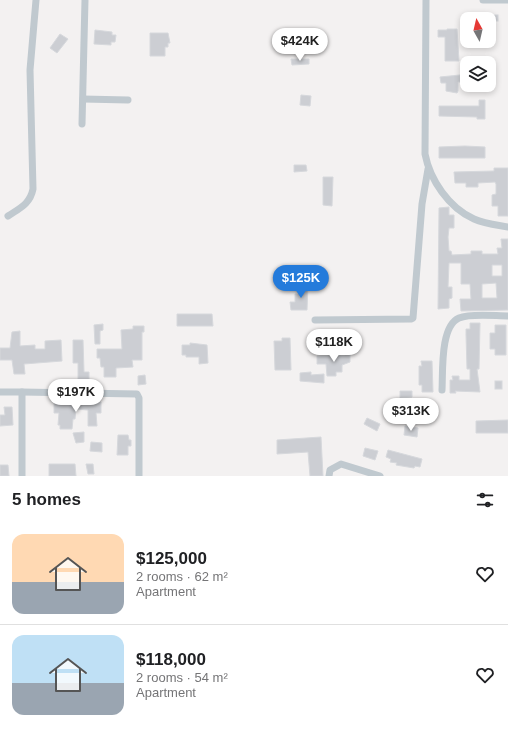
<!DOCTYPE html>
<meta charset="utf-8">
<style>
:root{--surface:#fff;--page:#f6f6f6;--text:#202124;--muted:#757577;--line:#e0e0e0;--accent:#247bdb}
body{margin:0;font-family:Helvetica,sans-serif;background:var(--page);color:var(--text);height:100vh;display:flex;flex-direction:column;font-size:15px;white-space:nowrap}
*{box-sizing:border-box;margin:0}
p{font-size:13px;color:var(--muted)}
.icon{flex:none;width:22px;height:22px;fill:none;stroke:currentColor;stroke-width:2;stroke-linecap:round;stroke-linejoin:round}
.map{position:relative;height:476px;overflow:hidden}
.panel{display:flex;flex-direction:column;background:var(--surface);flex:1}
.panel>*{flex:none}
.needle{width:26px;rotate:352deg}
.tools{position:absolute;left:460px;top:12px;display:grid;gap:8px}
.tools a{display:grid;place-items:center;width:36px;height:36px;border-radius:8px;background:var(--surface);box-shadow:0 2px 6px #0003;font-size:20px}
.price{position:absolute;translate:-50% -34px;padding:0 9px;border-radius:14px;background:#fff;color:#222;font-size:13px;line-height:26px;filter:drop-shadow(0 1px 2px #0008)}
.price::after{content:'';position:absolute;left:50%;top:24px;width:12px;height:9px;margin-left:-6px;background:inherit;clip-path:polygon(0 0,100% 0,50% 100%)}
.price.current{background:var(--accent);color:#fff}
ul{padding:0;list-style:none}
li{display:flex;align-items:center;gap:12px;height:100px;padding:0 12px}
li+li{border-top:1px solid var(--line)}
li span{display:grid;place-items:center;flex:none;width:112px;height:80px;border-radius:12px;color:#555}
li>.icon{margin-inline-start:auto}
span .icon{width:48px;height:48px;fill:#fffc;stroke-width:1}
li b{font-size:17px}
h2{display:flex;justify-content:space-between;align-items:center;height:48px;padding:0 12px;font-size:17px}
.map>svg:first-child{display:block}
</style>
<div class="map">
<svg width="508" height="476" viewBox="0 0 508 476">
<rect width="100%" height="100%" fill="#f3f1f1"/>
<!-- building -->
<g fill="#ccced3" stroke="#d6d8dc" fill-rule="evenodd">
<rect x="489" y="15" width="9" height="6"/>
<path d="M 447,29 L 457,29 L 459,61 L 445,61 L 445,37 L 438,37 L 438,30 L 447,30 Z"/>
<path d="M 95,30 L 112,32 L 112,35 L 116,35 L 115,42 L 111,42 L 111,45 L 94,44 Z"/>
<path d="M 307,30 L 318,30 L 319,43 L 315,43 L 315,47 L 310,47 L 310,43 L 305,43 Z"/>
<path d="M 150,33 L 168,33 L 170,43 L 168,43 L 168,47 L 165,47 L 165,56 L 150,56 Z"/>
<path d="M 60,34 L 68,39 L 57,53 L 50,48 Z"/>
<path d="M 291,59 L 309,59 L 309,64 L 292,65 Z"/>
<path d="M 460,75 L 461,82 L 458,82 L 458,91 L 457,93 L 446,91 L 446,83 L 441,83 L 440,77 Z"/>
<path d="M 301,95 L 311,96 L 310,106 L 300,105 Z"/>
<path d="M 479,100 L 485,100 L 485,119 L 477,119 L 477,117 L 439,116 L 439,106 L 479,106 Z"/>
<path d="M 465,146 L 485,147 L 485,158 L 439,158 L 439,147 Z"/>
<path d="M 294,165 L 306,165 L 307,171 L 294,172 Z"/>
<path d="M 494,168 L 508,168 L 508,216 L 498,216 L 498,206 L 492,206 L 492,195 L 496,194 L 496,184 L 495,182 L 478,183 L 478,187 L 466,187 L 466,183 L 455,183 L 454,172 L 494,171 Z"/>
<path d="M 323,177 L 333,177 L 332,206 L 323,205 Z"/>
<path d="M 449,207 L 449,215 L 454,215 L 454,228 L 449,228 L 448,237 L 449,251 L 451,251 L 452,255 L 471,254 L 471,251 L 482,251 L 482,254 L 498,254 L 497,248 L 502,248 L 501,239 L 508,239 L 508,310 L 461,311 L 460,299 L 471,299 L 470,284 L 461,284 L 461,263 L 449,263 L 448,287 L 452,287 L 452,298 L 449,299 L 449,308 L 438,309 L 439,208 ZM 492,265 L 502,265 L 502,276 L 492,276 ZM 496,283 L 497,298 L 482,298 L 482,284 Z"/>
<path d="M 299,284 L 308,284 L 307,310 L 291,310 L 290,302 L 295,302 L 295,294 L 300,294 Z"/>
<path d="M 177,314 L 212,314 L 213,326 L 177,326 Z"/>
<path d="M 470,323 L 480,323 L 479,369 L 477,369 L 480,392 L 455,391 L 456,393 L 450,393 L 450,380 L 453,380 L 452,376 L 459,376 L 459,380 L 470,380 L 470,369 L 467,369 L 466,334 L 466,329 L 470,329 Z"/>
<path d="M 103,324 L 103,330 L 100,331 L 100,344 L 95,344 L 94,325 Z"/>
<path d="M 495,325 L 506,325 L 506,355 L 495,355 L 495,349 L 490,349 L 490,333 L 495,333 Z"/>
<path d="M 133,326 L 144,326 L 144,332 L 142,332 L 142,360 L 132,360 L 133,367 L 116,368 L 116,377 L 104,377 L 104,367 L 101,367 L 100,358 L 97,358 L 97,349 L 122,349 L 121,330 L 133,329 Z"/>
<path d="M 20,331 L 20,346 L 35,345 L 35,349 L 45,349 L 45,341 L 61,340 L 62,361 L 24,364 L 25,374 L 14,374 L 12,360 L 0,360 L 0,348 L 10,348 L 12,332 Z"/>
<path d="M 282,338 L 290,338 L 291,370 L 275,370 L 274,341 L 282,341 Z"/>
<path d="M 73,340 L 83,340 L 84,372 L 89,372 L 89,379 L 78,379 L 78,363 L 73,363 Z"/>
<path d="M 190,343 L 207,345 L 208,363 L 199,364 L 199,357 L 186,357 L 186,355 L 182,355 L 182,345 L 190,345 Z"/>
<path d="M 344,351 L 350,351 L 350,362 L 342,365 L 342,372 L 336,372 L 336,376 L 327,376 L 326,364 L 317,364 L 317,356 L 345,355 Z"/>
<path d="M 421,361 L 432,361 L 433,392 L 422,392 L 422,385 L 419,385 L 419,366 L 422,366 Z"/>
<path d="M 311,372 L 311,375 L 324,374 L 324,383 L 300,381 L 300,373 Z"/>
<path d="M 145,375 L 146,384 L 138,385 L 138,376 Z"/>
<rect x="495" y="381" width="7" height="8"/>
<path d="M 400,391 L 412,391 L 412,397 L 400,398 Z"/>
<path d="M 75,399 L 85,400 L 85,403 L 101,402 L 101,413 L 96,413 L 97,426 L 88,426 L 88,410 L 76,409 L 75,419 L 73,419 L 72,429 L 60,429 L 60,425 L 58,425 L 59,413 L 54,413 L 54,403 L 67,404 L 68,401 L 75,401 Z"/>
<path d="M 4,407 L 12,407 L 13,425 L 0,426 L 0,415 L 5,415 Z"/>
<path d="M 367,418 L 380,424 L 377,431 L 364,424 Z"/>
<path d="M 508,420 L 508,433 L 476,433 L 476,421 Z"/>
<path d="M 405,426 L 418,428 L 417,437 L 404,435 Z"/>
<path d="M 84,432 L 84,442 L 76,443 L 73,433 Z"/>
<path d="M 118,435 L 128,435 L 129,440 L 131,440 L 131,446 L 128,446 L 128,455 L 117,455 Z"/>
<path d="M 321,437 L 323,476 L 310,476 L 308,452 L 277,454 L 277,440 Z"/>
<path d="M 91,442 L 102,443 L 102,452 L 90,451 Z"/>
<path d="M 365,448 L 378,451 L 375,460 L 363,456 Z"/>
<path d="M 388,450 L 422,459 L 420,467 L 415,466 L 414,468 L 396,465 L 397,463 L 390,462 L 391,459 L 386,457 Z"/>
<path d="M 49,464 L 75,464 L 76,476 L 49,476 Z"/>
<path d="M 86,464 L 93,464 L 94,474 L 88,474 Z"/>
<path d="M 0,465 L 8,465 L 9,476 L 0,476 Z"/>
</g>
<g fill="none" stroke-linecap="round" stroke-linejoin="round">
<!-- street -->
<g stroke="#c0c9cf" stroke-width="7">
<path d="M 426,0 L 425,154 C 430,180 449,208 474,219 C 485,224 497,225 508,227"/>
<path d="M 483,0 L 508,0"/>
<path d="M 83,99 L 128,100"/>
<path d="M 82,124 L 85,0"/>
<path d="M 8,216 C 20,208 30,204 33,189 L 30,70 L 36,0"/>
<path d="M 315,320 L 411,319 L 413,318 L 422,204 L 428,169"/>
<path d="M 442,390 C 443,372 440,326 459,318 C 471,313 495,316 508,316"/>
<path d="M 0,392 L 22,392 L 22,476"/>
<path d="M 22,392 L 137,394 L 139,398 L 139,476"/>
<path d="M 329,476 L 330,470 L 341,464 L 380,476"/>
</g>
</g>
</svg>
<div class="tools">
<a><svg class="needle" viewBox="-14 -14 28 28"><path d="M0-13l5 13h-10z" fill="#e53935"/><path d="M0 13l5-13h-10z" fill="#757577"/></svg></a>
<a><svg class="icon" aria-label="layers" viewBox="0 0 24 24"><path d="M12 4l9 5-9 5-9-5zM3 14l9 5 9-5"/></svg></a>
</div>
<b class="price" style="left:300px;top:62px">$424K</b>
<b class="price current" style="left:301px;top:299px">$125K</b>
<b class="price" style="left:334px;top:363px">$118K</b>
<b class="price" style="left:76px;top:413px">$197K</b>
<b class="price" style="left:411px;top:432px">$313K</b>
</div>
<section class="panel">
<h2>5 homes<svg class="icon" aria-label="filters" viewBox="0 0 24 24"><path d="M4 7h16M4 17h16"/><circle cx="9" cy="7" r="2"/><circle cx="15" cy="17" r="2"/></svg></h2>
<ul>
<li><span style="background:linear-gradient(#ffd9b3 60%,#9aa5b1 0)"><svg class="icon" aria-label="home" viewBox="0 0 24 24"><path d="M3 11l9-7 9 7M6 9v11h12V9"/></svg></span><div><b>$125,000</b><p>2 rooms · 62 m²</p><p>Apartment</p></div><svg class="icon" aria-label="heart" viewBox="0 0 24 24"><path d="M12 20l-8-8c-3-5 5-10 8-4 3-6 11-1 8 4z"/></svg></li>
<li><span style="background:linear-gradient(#bfe0f5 60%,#9aa5b1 0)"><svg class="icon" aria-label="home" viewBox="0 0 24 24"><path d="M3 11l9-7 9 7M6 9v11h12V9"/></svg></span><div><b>$118,000</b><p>2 rooms · 54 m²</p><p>Apartment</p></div><svg class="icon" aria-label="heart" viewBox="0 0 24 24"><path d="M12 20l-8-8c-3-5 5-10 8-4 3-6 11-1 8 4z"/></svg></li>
</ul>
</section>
